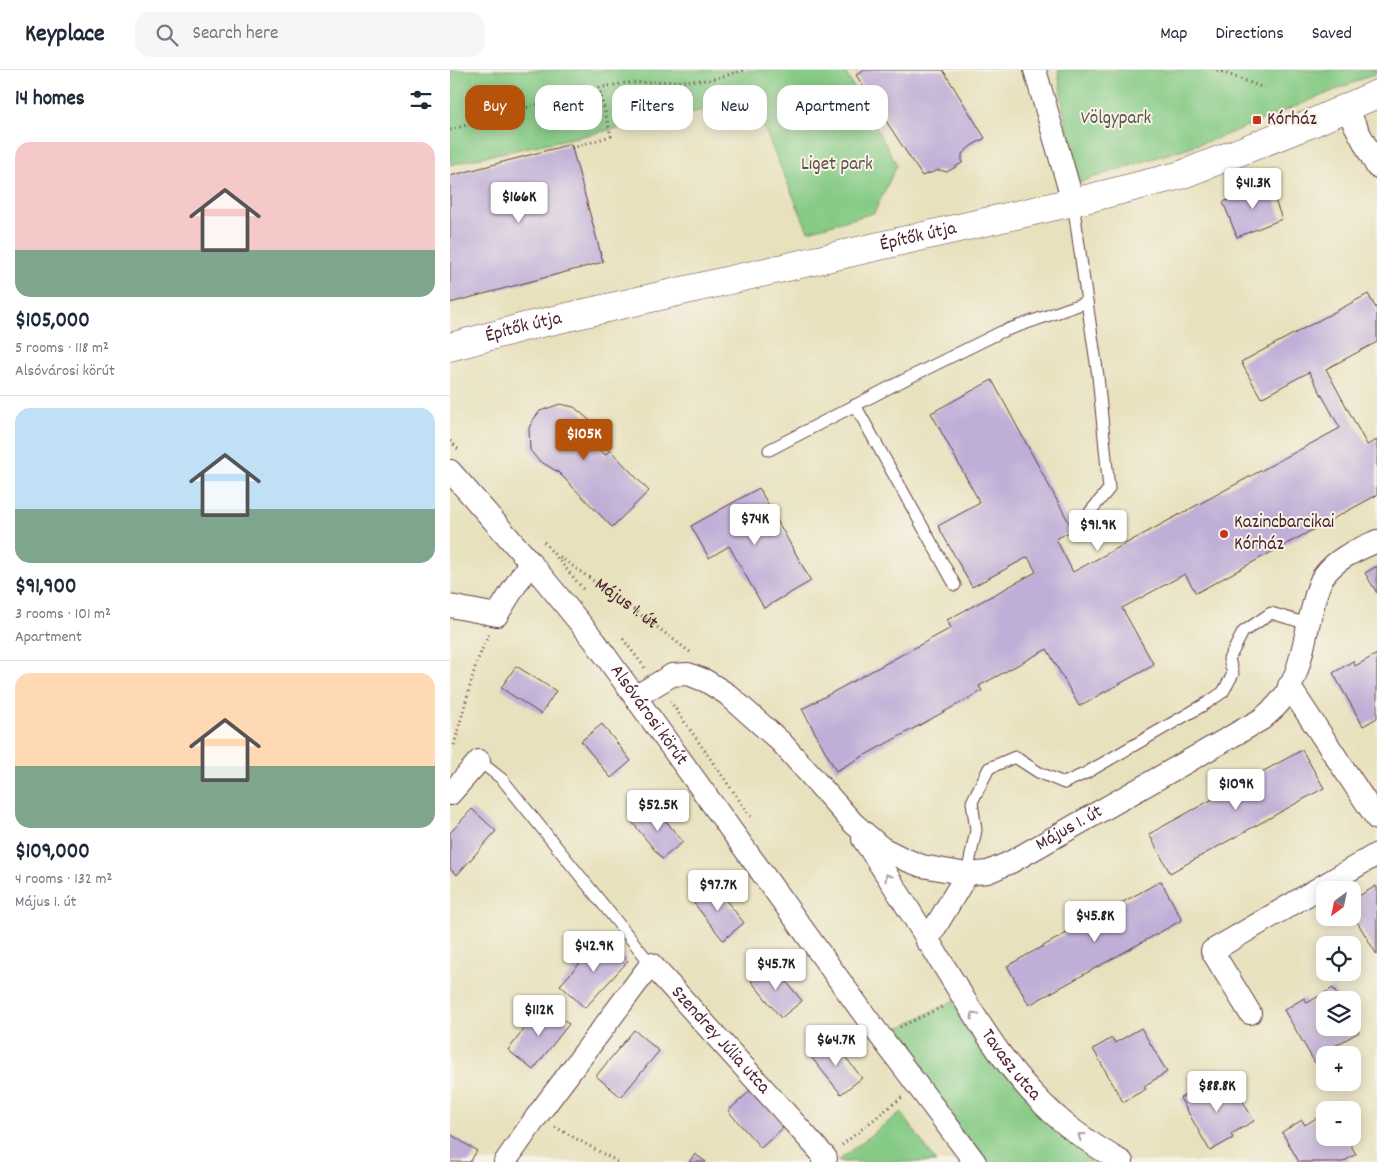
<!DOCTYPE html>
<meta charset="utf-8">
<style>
:root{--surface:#fff;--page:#f6f6f7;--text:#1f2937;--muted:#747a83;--line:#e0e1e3;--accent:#b45309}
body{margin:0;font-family:Dekko,sans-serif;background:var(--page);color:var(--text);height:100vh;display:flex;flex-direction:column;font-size:19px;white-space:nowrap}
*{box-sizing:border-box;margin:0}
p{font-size:16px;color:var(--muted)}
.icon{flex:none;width:28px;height:28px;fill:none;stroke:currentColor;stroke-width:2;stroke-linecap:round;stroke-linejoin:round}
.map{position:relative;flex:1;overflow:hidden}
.drawer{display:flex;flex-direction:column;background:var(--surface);width:450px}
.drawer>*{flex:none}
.guide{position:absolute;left:15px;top:15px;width:475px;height:45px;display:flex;gap:10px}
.needle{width:32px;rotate:213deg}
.fabs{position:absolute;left:866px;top:811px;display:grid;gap:10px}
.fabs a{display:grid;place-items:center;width:45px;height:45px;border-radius:10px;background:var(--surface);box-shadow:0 2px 12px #0003;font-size:25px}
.price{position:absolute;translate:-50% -42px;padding:0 11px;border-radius:5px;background:#fff;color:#222;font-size:16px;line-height:32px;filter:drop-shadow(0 1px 2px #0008)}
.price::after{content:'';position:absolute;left:50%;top:30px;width:15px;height:11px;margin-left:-8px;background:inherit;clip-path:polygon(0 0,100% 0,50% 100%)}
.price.selected{background:var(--accent);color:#fff}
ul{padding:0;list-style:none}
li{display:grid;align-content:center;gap:10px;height:265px;padding:0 15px}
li+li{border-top:1px solid var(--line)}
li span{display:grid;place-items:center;height:155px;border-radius:15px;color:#555}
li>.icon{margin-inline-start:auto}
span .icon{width:90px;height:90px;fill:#fffc;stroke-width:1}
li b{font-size:21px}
h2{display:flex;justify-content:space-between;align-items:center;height:60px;padding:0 15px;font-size:21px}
.chip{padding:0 18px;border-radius:15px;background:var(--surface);box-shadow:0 2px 12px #0003;font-size:18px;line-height:45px}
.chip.selected{background:var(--accent);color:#fff}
header{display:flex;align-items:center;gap:30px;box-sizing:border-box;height:70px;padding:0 25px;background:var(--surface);border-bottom:1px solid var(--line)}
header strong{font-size:24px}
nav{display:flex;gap:28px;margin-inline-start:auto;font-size:18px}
.search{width:350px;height:45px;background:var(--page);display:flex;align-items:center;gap:12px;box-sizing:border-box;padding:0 18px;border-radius:15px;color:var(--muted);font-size:19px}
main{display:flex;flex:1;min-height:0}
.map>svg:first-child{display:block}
</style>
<header>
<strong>Keyplace</strong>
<div class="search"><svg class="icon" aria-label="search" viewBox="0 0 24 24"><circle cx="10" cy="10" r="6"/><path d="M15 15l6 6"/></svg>Search here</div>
<nav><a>Map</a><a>Directions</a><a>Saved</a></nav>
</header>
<main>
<section class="drawer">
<h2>14 homes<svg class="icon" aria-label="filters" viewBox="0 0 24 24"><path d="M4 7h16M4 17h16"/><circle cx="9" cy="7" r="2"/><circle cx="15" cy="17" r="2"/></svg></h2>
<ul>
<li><span style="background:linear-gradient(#f6c9c9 70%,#7fa58c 0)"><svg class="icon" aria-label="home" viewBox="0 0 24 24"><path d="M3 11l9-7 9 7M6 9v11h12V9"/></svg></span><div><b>$105,000</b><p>5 rooms · 118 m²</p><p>Alsóvárosi körút</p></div></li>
<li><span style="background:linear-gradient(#bfe0f5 65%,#7fa58c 0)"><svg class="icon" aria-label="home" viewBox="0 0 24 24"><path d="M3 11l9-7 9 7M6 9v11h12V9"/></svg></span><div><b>$91,900</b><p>3 rooms · 101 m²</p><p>Apartment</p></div></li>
<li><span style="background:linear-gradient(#ffd9b3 60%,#7fa58c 0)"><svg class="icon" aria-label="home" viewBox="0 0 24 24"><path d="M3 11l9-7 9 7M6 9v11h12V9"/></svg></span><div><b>$109,000</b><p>4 rooms · 132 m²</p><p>Május 1. út</p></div></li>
</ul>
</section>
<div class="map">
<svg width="927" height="1092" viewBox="0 0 927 1092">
<rect width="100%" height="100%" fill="#f7f3e8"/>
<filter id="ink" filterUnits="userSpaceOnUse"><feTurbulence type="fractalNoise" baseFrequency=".02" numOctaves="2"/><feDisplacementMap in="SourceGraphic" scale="10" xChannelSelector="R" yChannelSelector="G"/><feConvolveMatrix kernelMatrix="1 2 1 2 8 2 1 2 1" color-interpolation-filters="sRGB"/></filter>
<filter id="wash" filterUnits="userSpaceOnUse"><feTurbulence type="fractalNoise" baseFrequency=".0096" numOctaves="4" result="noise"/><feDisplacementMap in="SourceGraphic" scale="20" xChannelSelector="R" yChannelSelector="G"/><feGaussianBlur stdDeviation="1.12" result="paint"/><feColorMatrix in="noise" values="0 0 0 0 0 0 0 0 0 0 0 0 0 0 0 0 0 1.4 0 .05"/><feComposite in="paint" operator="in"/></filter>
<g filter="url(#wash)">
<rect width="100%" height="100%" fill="#e8e1bd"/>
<!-- green -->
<g fill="#86cb85" stroke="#687558">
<path d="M 0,0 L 394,0 L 447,95 L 424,143 L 358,161 L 302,30 L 27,88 L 0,95 Z"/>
<path d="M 608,0 L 927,0 L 927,3 L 768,68 L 629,112 L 614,45 Z"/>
<path d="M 513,926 L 540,970 L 672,1092 L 525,1092 L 431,967 Z"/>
<path d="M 451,1042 L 486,1092 L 388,1092 L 390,1089 Z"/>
</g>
<g id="blocks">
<!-- building -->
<g fill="#bfaed7">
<path d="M 415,0 L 493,0 L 535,68 L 521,76 L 512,84 L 512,93 L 497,102 L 489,100 L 472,106 L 406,5 Z"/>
<path d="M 121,74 L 153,192 L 0,233 L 0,106 Z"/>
<path d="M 819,114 L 832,149 L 787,167 L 773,132 Z"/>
<path d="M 918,224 L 927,240 L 927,272 L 876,299 L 917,375 L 927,370 L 927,425 L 746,523 L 735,504 L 672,538 L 704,595 L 629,636 L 597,579 L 529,616 L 532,621 L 386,701 L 352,639 L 501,558 L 497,550 L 586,502 L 578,487 L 522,517 L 488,456 L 530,433 L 481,343 L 542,310 L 623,460 L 606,469 L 623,502 L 890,358 L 859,302 L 811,328 L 791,292 Z"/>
<path d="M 110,334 L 124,337 L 144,354 L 150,354 L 149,370 L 144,375 L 155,385 L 160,380 L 199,421 L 162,457 L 108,402 L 88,390 L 80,380 L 79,358 L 83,350 L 90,341 Z"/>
<path d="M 309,418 L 361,511 L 314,538 L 279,476 L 259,488 L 241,456 Z"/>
<path d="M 927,496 L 927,523 L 915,503 Z"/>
<path d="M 927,584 L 927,648 L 913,656 L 883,603 L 903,591 L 905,596 Z"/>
<path d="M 66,596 L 106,621 L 91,644 L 51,618 Z"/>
<path d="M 152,654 L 181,691 L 161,708 L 131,671 Z"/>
<path d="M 852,680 L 874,718 L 720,803 L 699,764 Z"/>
<path d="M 203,735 L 233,772 L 212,789 L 182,752 Z"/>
<path d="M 22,739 L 46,761 L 7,805 L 0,799 L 0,763 Z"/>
<path d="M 711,811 L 732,850 L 579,935 L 557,896 Z"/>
<path d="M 264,815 L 294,853 L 273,870 L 243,832 Z"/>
<path d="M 926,816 L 927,818 L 927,885 L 902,843 L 902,830 Z"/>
<path d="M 153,868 L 178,891 L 135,938 L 110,915 Z"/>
<path d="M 322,894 L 352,931 L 331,948 L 301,911 Z"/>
<path d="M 883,918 L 890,930 L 875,930 L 875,958 L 902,958 L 902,952 L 909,962 L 885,976 L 888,979 L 875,985 L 875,987 L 865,993 L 834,940 L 854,928 L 857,933 Z"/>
<path d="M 94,934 L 119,954 L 83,1000 L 58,980 Z"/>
<path d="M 691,958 L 717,1002 L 694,1016 L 696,1019 L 673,1032 L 643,979 L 662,968 L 665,973 Z"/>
<path d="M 184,960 L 209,981 L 171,1027 L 146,1006 Z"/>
<path d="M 382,970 L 412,1008 L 391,1024 L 361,987 Z"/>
<path d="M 779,1007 L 804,1051 L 781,1064 L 783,1068 L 760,1081 L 730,1028 L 750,1017 L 753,1022 Z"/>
<path d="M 302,1019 L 335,1056 L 311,1078 L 278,1041 Z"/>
<path d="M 875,1043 L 875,1068 L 896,1068 L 906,1084 L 893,1092 L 849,1092 L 832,1062 L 852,1050 L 855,1055 Z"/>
<path d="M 0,1064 L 27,1081 L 20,1092 L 0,1092 Z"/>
<path d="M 245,1084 L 256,1092 L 239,1092 Z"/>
</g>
</g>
</g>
<g filter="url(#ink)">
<use href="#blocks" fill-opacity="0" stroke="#623c41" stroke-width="1"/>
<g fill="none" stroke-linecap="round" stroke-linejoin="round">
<defs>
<g id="lane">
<path d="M 637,232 L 648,306 L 659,419 L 640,442"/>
<path d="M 405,335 L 505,515"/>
<path d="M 319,380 L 448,313 L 551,262 L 637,232 L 623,132"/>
<path d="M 29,691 L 52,709 L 201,894"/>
<path d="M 517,804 L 526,760 L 522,732 L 539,698 L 565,687 L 588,702 L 614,713 L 636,703 L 757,633 L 773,622 L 783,604 L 779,589 L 793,562 L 821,543 L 858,554"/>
</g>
<g id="street">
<path d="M 585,0 L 623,132"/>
<path d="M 896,38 L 927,97"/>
<path id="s2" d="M 0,401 L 80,492 L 144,570 L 416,947 L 525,1092"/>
<path d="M 0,536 L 47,545 L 80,492"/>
<path d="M 839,616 L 927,749"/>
<path id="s3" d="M 185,627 L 222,605 L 238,604 L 256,611 L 277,624 L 331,672 L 403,753 L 432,778 L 454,789 L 472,796 L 517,804 L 538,802 L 561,792 L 812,649 C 817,644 824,639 829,633 C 851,608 853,571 862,540 C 865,529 867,516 873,507 C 886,488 907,480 927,471"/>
<path d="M 0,724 L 29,691"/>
<path id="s4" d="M 413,769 C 448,820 480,874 513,927 C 537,966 562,1004 595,1036 C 618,1059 644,1076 672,1092"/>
<path d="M 477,871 L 517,804"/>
<path d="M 800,943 L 762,881 L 927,784"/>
<path id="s5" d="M 55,1092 L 87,1046 L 201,894 L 376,1088 L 373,1092"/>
</g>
<g id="secondary">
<path id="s6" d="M 0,277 L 74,257 L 636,129 L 731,105 L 862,53 L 927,24"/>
</g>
</defs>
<!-- lane casing -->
<use href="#lane" stroke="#623c41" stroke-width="13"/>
<!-- street casing -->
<use href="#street" stroke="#623c41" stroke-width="24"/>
<!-- secondary casing -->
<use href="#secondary" stroke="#623c41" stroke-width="29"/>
<!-- path -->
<g stroke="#623c41" stroke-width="3" stroke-dasharray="1 4" stroke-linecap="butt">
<path d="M 767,0 L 814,18"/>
<path d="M 0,60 L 137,20 L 175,13 L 260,10 L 295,0"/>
<path d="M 122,78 L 161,66 L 149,18"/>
<path d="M 0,371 L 10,381"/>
<path d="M 94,472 L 133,519"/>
<path id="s1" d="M 110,487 L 183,539 L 240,582"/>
<path d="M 173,569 L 195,598"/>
<path d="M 220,631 L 301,747"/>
<path d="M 4,675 L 26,594 L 39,564"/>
<path d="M 450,957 L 494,936"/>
<path d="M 105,1057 L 168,1092"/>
<path d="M 392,1075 L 452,1027"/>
</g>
<!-- lane -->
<use href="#lane" stroke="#fff" stroke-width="11"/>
<!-- street -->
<use href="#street" stroke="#fff" stroke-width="22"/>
<!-- secondary -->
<use href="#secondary" stroke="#fff" stroke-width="28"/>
</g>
<!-- one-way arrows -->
<defs><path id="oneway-chevron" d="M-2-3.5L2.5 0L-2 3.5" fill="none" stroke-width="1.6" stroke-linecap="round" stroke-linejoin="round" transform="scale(1.25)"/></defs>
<g stroke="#ae9aa0">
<use href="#oneway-chevron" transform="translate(438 807) rotate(-121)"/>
<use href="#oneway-chevron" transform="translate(524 945) rotate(-122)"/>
<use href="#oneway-chevron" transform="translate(631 1066) rotate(-144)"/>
</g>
</g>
<!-- markers -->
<g fill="#c8321e" stroke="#f7f3e8" stroke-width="2">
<rect x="802" y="45" width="10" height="10" rx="2.5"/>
<circle cx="774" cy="464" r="5"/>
</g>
<g text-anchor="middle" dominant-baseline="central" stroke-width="4" stroke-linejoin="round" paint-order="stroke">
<!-- park labels -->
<g font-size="19" fill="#5c5346" stroke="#f7f3e8">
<text x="666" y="49">Völgypark</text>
<text x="387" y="95">Liget park</text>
</g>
<!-- poi labels -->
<g font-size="19" fill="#4a1f2b" stroke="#f7f3e8" text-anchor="start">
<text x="817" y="50">Kórház</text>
<text x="784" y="453">Kazincbarcikai<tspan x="784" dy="22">Kórház</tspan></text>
</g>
<!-- street labels -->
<g font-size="19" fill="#4a1f2b" stroke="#f7f3e8">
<text stroke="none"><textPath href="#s6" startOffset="481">Építők útja</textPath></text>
<text stroke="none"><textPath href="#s6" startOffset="76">Építők útja</textPath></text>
<text stroke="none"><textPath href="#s1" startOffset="81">Május 1. út</textPath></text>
<text stroke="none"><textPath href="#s2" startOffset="315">Alsóvárosi körút</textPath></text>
<text stroke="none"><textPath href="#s3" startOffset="525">Május 1. út</textPath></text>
<text stroke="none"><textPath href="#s5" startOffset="349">Szendrey Júlia utca</textPath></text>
<text stroke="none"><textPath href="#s4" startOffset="270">Tavasz utca</textPath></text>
</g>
</g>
</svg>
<div class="fabs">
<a><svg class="needle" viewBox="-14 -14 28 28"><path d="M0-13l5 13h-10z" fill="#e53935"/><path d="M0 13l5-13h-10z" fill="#747a83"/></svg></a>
<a><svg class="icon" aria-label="locate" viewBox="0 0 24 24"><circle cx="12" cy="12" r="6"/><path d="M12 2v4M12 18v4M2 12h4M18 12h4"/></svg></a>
<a><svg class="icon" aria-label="layers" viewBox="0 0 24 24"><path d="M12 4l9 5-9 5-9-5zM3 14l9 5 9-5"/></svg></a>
<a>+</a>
<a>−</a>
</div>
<b class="price" style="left:803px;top:140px">$41.3K</b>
<b class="price" style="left:69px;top:154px">$166K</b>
<b class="price selected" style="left:134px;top:391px">$105K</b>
<b class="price" style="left:305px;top:476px">$74K</b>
<b class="price" style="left:648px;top:482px">$91.9K</b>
<b class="price" style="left:786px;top:741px">$109K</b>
<b class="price" style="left:208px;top:762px">$52.5K</b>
<b class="price" style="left:268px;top:842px">$97.7K</b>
<b class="price" style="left:645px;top:873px">$45.8K</b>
<b class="price" style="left:144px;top:903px">$42.9K</b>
<b class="price" style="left:326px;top:921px">$45.7K</b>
<b class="price" style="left:89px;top:967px">$112K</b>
<b class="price" style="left:386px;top:997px">$64.7K</b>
<b class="price" style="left:767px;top:1043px">$88.8K</b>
<div class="guide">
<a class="chip selected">Buy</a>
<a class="chip">Rent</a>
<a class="chip">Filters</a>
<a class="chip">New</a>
<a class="chip">Apartment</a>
</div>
</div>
</main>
